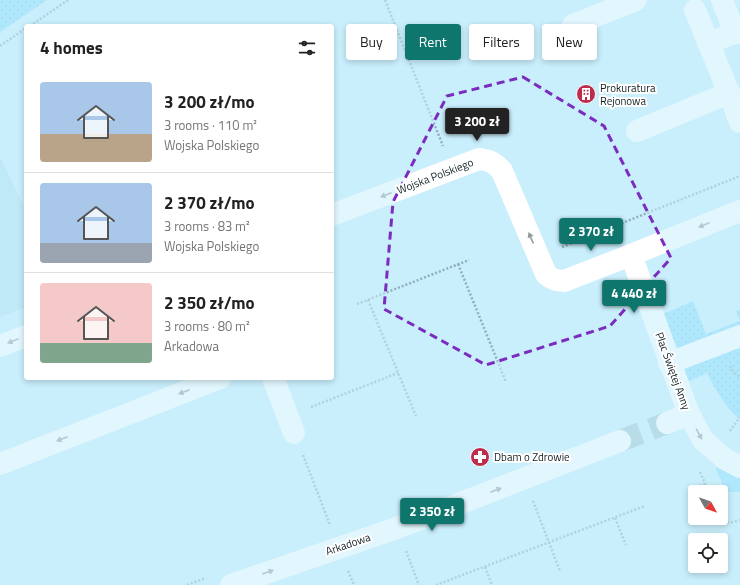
<!DOCTYPE html>
<meta charset="utf-8">
<style>
:root{--surface:#fff;--page:#f6f6f6;--text:#222;--muted:#767676;--line:#e0e0e0;--accent:#0f766e}
body{margin:0;font-family:"Titillium Web",sans-serif;background:var(--page);color:var(--text);height:100vh;display:flex;flex-direction:column;font-size:15px;white-space:nowrap}
*{box-sizing:border-box;margin:0}
p{font-size:13px;color:var(--muted)}
.icon{flex:none;width:22px;height:22px;fill:none;stroke:currentColor;stroke-width:2;stroke-linecap:round;stroke-linejoin:round}
.map{position:relative;flex:1;overflow:hidden}
.side{position:absolute;left:24px;top:24px;width:310px;height:356px;display:flex;flex-direction:column;background:var(--surface);border-radius:4px;box-shadow:0 2px 6px #0003}
.side>*{flex:none}
.banner{position:absolute;left:346px;top:24px;width:334px;height:36px;display:flex;gap:8px}
.needle{width:26px;rotate:130deg}
.tools{position:absolute;left:688px;top:485px;display:grid;gap:8px}
.tools a{display:grid;place-items:center;width:40px;height:40px;border-radius:4px;background:var(--surface);box-shadow:0 2px 6px #0003;font-size:20px}
.price{position:absolute;translate:-50% -34px;padding:0 9px;border-radius:4px;background:var(--accent);color:#fff;font-size:13px;line-height:26px;filter:drop-shadow(0 1px 2px #0008)}
.price::after{content:'';position:absolute;left:50%;top:24px;width:12px;height:9px;margin-left:-6px;background:inherit;clip-path:polygon(0 0,100% 0,50% 100%)}
.price.on{background:#222;color:#fff}
ul{padding:0;list-style:none}
li{display:flex;align-items:center;gap:12px;height:100px;padding:0 16px}
li+li{border-top:1px solid var(--line)}
li span{display:grid;place-items:center;flex:none;width:112px;height:80px;border-radius:4px;color:#555}
li>.icon{margin-inline-start:auto}
span .icon{width:48px;height:48px;fill:#fffc;stroke-width:1}
li b{font-size:17px}
h2{display:flex;justify-content:space-between;align-items:center;height:48px;padding:0 16px;font-size:17px}
.chip{padding:0 14px;border-radius:4px;background:var(--surface);box-shadow:0 2px 6px #0003;font-size:14px;line-height:36px}
.chip.on{background:var(--accent);color:#fff}
.map>svg:first-child{display:block}
</style>
<div class="map">
<svg width="740" height="585" viewBox="0 0 740 585">
<defs>
<pattern id="park-dots" width="8" height="8" patternUnits="userSpaceOnUse"><rect width="8" height="8" fill="#91e0fd"/><path d="M2 2h.1M6 6h.1" fill="none" stroke="#7cc0d9" stroke-width="1.8" stroke-linecap="round"/></pattern>
</defs>
<rect width="100%" height="100%" fill="#c9eefc"/>
<!-- built -->
<path fill="#b6e2f4" d="M 0,157 L 26,211 L 26,307 L 0,317 Z"/>
<!-- grass -->
<path fill="#91e0fd" d="M 717,466 L 740,474 L 740,493 L 738,492 L 726,492 L 716,469 Z"/>
<!-- park -->
<g fill="url(#park-dots)">
<path d="M 0,0 L 47,0 L 0,32 Z"/>
<path d="M 693,301 L 706,334 L 740,321 L 736,311 L 740,310 L 740,419 C 727,410 714,387 707,373 L 690,381 L 686,380 L 661,315 Z"/>
</g>
<g fill="none" stroke-linecap="round" stroke-linejoin="round">
<!-- minor-tunnel -->
<path stroke="#a4c5d1" stroke-width="22" stroke-dasharray="22 11" stroke-linecap="butt" d="M 620,441 L 667,423"/>
<!-- path -->
<g stroke="#91afba" stroke-width="2.5" stroke-dasharray="2 2" stroke-linecap="butt">
<path d="M 385,0 L 443,146"/>
<path d="M 30,26 L 68,0"/>
<path d="M 0,46 L 26,28"/>
<path d="M 562,247 L 740,176"/>
<path d="M 458,264 L 506,382"/>
<path d="M 368,300 L 416,416"/>
<path d="M 357,304 L 469,260"/>
<path d="M 730,366 L 732,370 L 740,377"/>
<path d="M 311,407 L 398,373"/>
<path d="M 730,431 L 740,417"/>
<path d="M 303,455 L 330,525"/>
<path d="M 700,472 L 709,492"/>
<path d="M 692,488 L 704,484"/>
<path d="M 533,501 L 560,571"/>
<path d="M 721,517 C 725,525 734,522 740,520"/>
<path d="M 615,518 L 626,545"/>
<path d="M 406,551 L 419,585"/>
<path d="M 485,567 L 492,585"/>
<path d="M 348,571 L 354,585"/>
<path d="M 187,585 L 206,578"/>
<path d="M 436,585 L 645,506"/>
</g>
<!-- minor -->
<g stroke="#fff" stroke-width="22">
<path d="M 695,10 L 729,93"/>
<path d="M 573,25 L 636,0"/>
<path d="M 708,43 L 735,33 L 722,0"/>
<path d="M 637,131 L 729,93 L 740,122"/>
<path d="M 740,211 L 631,255 L 689,414 L 703,440 L 725,459 L 740,467"/>
<path d="M 332,215 L 479,159 C 490,160 495,163 502,171 L 546,274 C 552,279 556,281 564,281 L 631,255"/>
<path d="M 0,346 L 26,336"/>
<path d="M 669,363 L 740,336"/>
<path d="M 273,378 L 294,433"/>
<path d="M 667,423 L 689,414"/>
<path d="M 0,464 L 220,378"/>
<path d="M 231,585 L 397,528 L 620,441"/>
</g>
</g>
<!-- one-way arrows -->
<defs><path id="oneway-solid" d="M-6-.8H1V-3.2L6.5 0L1 3.2V.8H-6Z"/></defs>
<g fill="#949b9d">
<use href="#oneway-solid" transform="translate(386 195) rotate(159)"/>
<use href="#oneway-solid" transform="translate(704 225) rotate(158)"/>
<use href="#oneway-solid" transform="translate(531 238) rotate(-113)"/>
<use href="#oneway-solid" transform="translate(13 341) rotate(158)"/>
<use href="#oneway-solid" transform="translate(184 392) rotate(159)"/>
<use href="#oneway-solid" transform="translate(699 434) rotate(61)"/>
<use href="#oneway-solid" transform="translate(62 439) rotate(159)"/>
<use href="#oneway-solid" transform="translate(496 490) rotate(-21)"/>
<use href="#oneway-solid" transform="translate(268 572) rotate(-19)"/>
</g>
<!-- marked area -->
<path d="M0 0H740V585H0ZM 523,77 L 604,126 L 671,258 L 610,326 L 486,365 L 384,309 L 393,202 L 447,96 Z" fill="#c9eefc" fill-opacity=".55" fill-rule="evenodd"/>
<path fill="none" stroke="#7b2cbf" stroke-width="3" stroke-dasharray="8 5" stroke-linejoin="round" d="M 523,77 L 604,126 L 671,258 L 610,326 L 486,365 L 384,309 L 393,202 L 447,96 Z"/>
<!-- icons -->
<defs>
<symbol id="building-disc" viewBox="-11 -11 22 22"><circle r="9.5" fill="#bd2c4c" stroke="#fff"/><path d="M-4-6H4V6H1V3H-1V6H-4ZM-2.5-4.3h1.7v1.8h-1.7ZM.8-4.3h1.7v1.8H.8ZM-2.5-1h1.7V.8h-1.7ZM.8-1h1.7V.8H.8Z" fill="#fff"/></symbol>
<symbol id="pharmacy-disc" viewBox="-11 -11 22 22"><circle r="9.5" fill="#bd2c4c" stroke="#fff"/><path d="M-2-6h4v4h4v4h-4v4h-4v-4h-4v-4h4Z" fill="#fff"/></symbol>
</defs>
<g fill-rule="evenodd">
<use href="#building-disc" x="575" y="83" width="22" height="22"/>
<use href="#pharmacy-disc" x="469" y="446" width="22" height="22"/>
</g>
<g text-anchor="middle" dominant-baseline="central" stroke-width="4" stroke-linejoin="round" paint-order="stroke">
<!-- poi labels -->
<g font-size="11" fill="#122025" stroke="#fff" text-anchor="start">
<text x="600" y="88">Prokuratura<tspan x="600" dy="13">Rejonowa</tspan></text>
<text x="494" y="457">Dbam o Zdrowie</text>
</g>
<!-- street labels -->
<g font-size="11" fill="#122025" stroke="#fff">
<text transform="translate(435 176) rotate(-21)">Wojska Polskiego</text>
<text transform="translate(673 371) rotate(70)">Plac Świętej Anny</text>
<text transform="translate(348 544) rotate(-19)">Arkadowa</text>
</g>
</g>
</svg>
<div class="tools">
<a><svg class="needle" viewBox="-14 -14 28 28"><path d="M0-13l5 13h-10z" fill="#e53935"/><path d="M0 13l5-13h-10z" fill="#767676"/></svg></a>
<a><svg class="icon" aria-label="locate" viewBox="0 0 24 24"><circle cx="12" cy="12" r="6"/><path d="M12 2v4M12 18v4M2 12h4M18 12h4"/></svg></a>
</div>
<b class="price on" style="left:477px;top:142px">3 200 zł</b>
<b class="price" style="left:591px;top:252px">2 370 zł</b>
<b class="price" style="left:634px;top:314px">4 440 zł</b>
<b class="price" style="left:432px;top:532px">2 350 zł</b>
<div class="banner">
<a class="chip">Buy</a>
<a class="chip on">Rent</a>
<a class="chip">Filters</a>
<a class="chip">New</a>
</div>
<section class="side">
<h2>4 homes<svg class="icon" aria-label="filters" viewBox="0 0 24 24"><path d="M4 7h16M4 17h16"/><circle cx="9" cy="7" r="2"/><circle cx="15" cy="17" r="2"/></svg></h2>
<ul>
<li><span style="background:linear-gradient(#a9c7e8 65%,#b9a48a 0)"><svg class="icon" aria-label="home" viewBox="0 0 24 24"><path d="M3 11l9-7 9 7M6 9v11h12V9"/></svg></span><div><b>3 200 zł/mo</b><p>3 rooms · 110 m²</p><p>Wojska Polskiego</p></div></li>
<li><span style="background:linear-gradient(#a9c7e8 75%,#9aa5b1 0)"><svg class="icon" aria-label="home" viewBox="0 0 24 24"><path d="M3 11l9-7 9 7M6 9v11h12V9"/></svg></span><div><b>2 370 zł/mo</b><p>3 rooms · 83 m²</p><p>Wojska Polskiego</p></div></li>
<li><span style="background:linear-gradient(#f6c9c9 75%,#7fa58c 0)"><svg class="icon" aria-label="home" viewBox="0 0 24 24"><path d="M3 11l9-7 9 7M6 9v11h12V9"/></svg></span><div><b>2 350 zł/mo</b><p>3 rooms · 80 m²</p><p>Arkadowa</p></div></li>
</ul>
</section>
</div>
